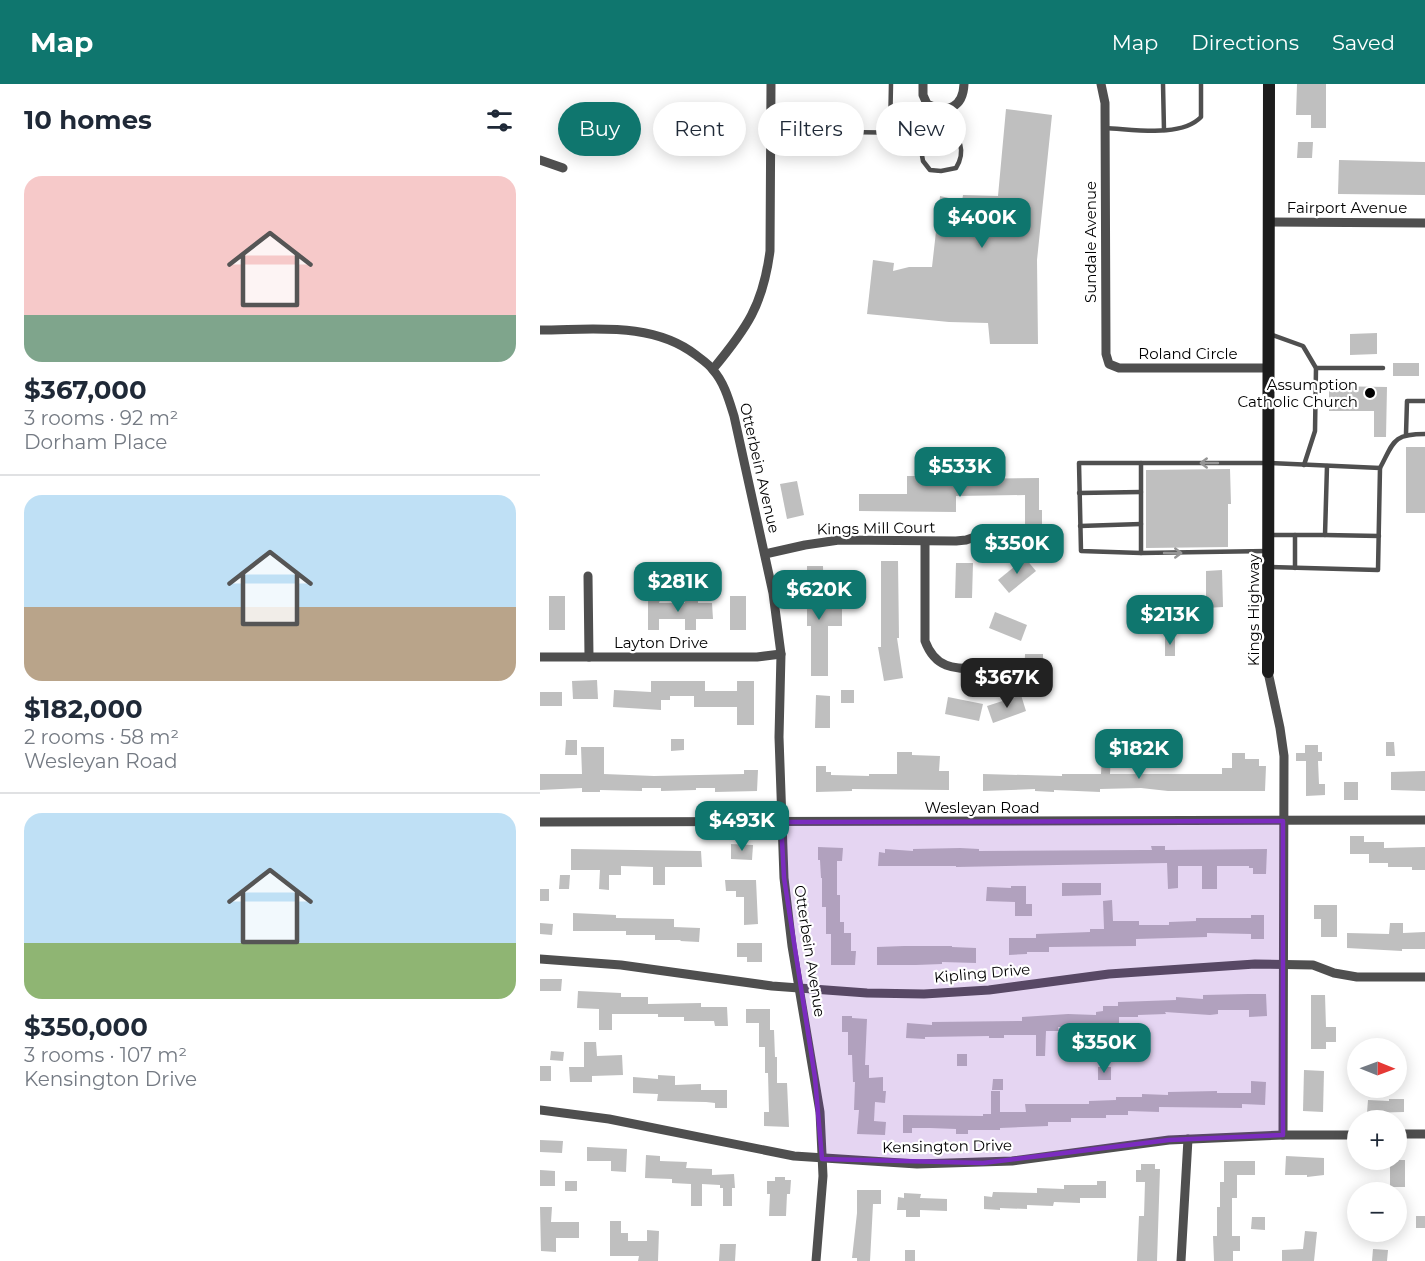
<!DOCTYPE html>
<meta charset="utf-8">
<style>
:root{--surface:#fff;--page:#f2f2f3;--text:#1f2937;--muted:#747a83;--line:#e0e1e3;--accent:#0f766e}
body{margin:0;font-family:Montserrat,sans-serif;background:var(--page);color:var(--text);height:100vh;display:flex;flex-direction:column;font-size:22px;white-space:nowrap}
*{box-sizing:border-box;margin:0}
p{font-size:20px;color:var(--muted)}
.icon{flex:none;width:33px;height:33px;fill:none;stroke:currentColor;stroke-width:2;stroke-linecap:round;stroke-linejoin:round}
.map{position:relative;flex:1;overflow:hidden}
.details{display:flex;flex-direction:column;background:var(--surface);width:540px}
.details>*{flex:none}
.banner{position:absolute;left:18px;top:18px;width:570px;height:54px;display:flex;gap:12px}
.needle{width:39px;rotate:91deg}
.tools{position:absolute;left:807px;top:954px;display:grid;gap:12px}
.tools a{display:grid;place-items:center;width:60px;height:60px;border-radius:50%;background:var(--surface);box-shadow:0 3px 15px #0003;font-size:30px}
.price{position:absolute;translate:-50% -51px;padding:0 14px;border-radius:12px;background:var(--accent);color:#fff;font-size:20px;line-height:39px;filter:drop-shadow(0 2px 3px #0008)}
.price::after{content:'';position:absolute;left:50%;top:36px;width:18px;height:14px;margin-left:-9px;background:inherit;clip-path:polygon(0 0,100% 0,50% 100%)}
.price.current{background:#222;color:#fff}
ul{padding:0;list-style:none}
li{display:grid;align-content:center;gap:12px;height:318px;padding:0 24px}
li+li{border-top:2px solid var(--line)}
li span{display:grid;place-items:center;height:186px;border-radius:18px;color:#555}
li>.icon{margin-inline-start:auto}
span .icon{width:108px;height:108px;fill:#fffc;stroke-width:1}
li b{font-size:26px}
h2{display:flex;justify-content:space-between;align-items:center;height:72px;padding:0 24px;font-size:26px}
.tag{padding:0 21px;border-radius:27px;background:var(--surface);box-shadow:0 3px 15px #0003;font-size:21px;line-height:54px}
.tag.current{background:var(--accent);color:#fff}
header{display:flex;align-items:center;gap:36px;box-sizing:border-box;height:84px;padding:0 30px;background:var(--accent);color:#fff}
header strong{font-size:28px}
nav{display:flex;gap:33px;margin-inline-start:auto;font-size:21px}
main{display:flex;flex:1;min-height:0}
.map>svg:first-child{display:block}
</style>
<header>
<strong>Map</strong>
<nav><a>Map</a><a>Directions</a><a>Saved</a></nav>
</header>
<main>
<section class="details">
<h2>10 homes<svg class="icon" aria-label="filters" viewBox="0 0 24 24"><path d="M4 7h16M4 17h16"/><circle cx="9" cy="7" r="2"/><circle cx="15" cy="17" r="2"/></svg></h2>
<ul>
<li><span style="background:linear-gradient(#f6c9c9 75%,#7fa58c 0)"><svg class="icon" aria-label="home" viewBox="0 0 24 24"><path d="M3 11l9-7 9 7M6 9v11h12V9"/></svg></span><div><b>$367,000</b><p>3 rooms · 92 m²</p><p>Dorham Place</p></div></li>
<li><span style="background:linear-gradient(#bfe0f5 60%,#b9a48a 0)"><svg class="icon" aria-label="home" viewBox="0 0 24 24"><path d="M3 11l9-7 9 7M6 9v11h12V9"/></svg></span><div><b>$182,000</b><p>2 rooms · 58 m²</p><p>Wesleyan Road</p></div></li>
<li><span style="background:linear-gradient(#bfe0f5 70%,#8fb573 0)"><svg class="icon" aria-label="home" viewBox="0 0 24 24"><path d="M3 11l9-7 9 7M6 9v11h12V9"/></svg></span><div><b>$350,000</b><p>3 rooms · 107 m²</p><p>Kensington Drive</p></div></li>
</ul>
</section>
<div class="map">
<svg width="885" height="1177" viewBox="0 0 885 1177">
<rect width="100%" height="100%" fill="#fff"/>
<!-- building -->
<g fill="#bfbfbf">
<path d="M 757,0 L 786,0 L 786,44 L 771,44 L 771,31 L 756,31 Z"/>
<path d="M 466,25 L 512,31 L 497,176 L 498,260 L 450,260 L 448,239 L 409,238 L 327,230 L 333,176 L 354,179 L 353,187 L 369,183 L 392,183 L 400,112 L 422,117 L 423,111 L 458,112 Z"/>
<path d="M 758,58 L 773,58 L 772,74 L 757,74 Z"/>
<path d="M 799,76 L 885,78 L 885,111 L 798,110 Z"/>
<path d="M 837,249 L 837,270 L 810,271 L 810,250 Z"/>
<rect x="853" y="279" width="26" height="13"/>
<path d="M 789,302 L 847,303 L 846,353 L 834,353 L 834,327 L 789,327 Z"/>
<rect x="866" y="363" width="19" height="66"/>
<path d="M 690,385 L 691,420 L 688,420 L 688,463 L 606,464 L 606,386 Z"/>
<path d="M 367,392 L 416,392 L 416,395 L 499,394 L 499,426 L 502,426 L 502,461 L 485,461 L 485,411 L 416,412 L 416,428 L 319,427 L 319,410 L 367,410 Z"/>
<path d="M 257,397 L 264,431 L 247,435 L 240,400 Z"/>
<path d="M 485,474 L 496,487 L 469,509 L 458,496 Z"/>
<path d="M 341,477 L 358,477 L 359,554 L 357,554 L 363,594 L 344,597 L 338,563 L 341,563 Z"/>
<path d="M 416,479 L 433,479 L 432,514 L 415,514 Z"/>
<path d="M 267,482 L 283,482 L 284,525 L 302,525 L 302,542 L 288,542 L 288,592 L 271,592 L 271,542 L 267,542 Z"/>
<path d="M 682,486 L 683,523 L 666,524 L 666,487 Z"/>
<rect x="9" y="512" width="16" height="34"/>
<rect x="190" y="512" width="16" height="34"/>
<path d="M 108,516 L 120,516 L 119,519 L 145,519 L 145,516 L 158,516 L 158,519 L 172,519 L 173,535 L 156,535 L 156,546 L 145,546 L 145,535 L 119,535 L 119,546 L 108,546 Z"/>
<path d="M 455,528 L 487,541 L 481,557 L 449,544 Z"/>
<rect x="625" y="553" width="10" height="19"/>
<path d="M 485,570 L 503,570 L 503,605 L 484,605 Z"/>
<path d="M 57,596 L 58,615 L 33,615 L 32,597 Z"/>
<path d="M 111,597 L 165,597 L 165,607 L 197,607 L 197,597 L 214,597 L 214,641 L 197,641 L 197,623 L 154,623 L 154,612 L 130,612 L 130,616 L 121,616 L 121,626 L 73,623 L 74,606 L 111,608 Z"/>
<rect x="301" y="606" width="13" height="13"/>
<rect x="0" y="608" width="22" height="14"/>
<path d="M 276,611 L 290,612 L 290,644 L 275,644 Z"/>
<path d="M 481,611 L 486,627 L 453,639 L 447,622 Z"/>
<path d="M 408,613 L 443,620 L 439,637 L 405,630 Z"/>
<path d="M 131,655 L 144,655 L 144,666 L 131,667 Z"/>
<path d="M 26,656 L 37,656 L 37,671 L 25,671 Z"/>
<path d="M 846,658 L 854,658 L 855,672 L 846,672 Z"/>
<path d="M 765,661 L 778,661 L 778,668 L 782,668 L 782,677 L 778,677 L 779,700 L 785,700 L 785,711 L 766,712 L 766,677 L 756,677 L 756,669 L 765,669 Z"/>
<path d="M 41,663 L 64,663 L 64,690 L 114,692 L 204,690 L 204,686 L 218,686 L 217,707 L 175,708 L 175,704 L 156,704 L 156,706 L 121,707 L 121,704 L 102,704 L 102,707 L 60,706 L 60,708 L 42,708 L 42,704 L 0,706 L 0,690 L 42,690 Z"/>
<path d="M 357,668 L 372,668 L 372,671 L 400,672 L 399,687 L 409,687 L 409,706 L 312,705 L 312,707 L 276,708 L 276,682 L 286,682 L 286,688 L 291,688 L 291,691 L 329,692 L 329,690 L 357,690 Z"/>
<path d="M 692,669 L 705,669 L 705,675 L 719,675 L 719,682 L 726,682 L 725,707 L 628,707 L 601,704 L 560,705 L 560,708 L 514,706 L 514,708 L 495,707 L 495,705 L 443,707 L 443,690 L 522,692 L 522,690 L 561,690 L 562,671 L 571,671 L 570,690 L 682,690 L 682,684 L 692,684 Z"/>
<path d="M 885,687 L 885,707 L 851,706 L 851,688 Z"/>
<rect x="804" y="698" width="14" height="18"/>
<path d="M 810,752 L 824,752 L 824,758 L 844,758 L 844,764 L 885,763 L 885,786 L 872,786 L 872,783 L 848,783 L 848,779 L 829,779 L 829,770 L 810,770 Z"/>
<path d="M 191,760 L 213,761 L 212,776 L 191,775 Z"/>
<path d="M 611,762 L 625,762 L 625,766 L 727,765 L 726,790 L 713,790 L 713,784 L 709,784 L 709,782 L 677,782 L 677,805 L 662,805 L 662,782 L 638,782 L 638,804 L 628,805 L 627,779 L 416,783 L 416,782 L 338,782 L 339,768 L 345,769 L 345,765 L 373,767 L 373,765 L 420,764 L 439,765 L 439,767 L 605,766 L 612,766 Z"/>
<path d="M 278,763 L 303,764 L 302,777 L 297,777 L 297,811 L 300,811 L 300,838 L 304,838 L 304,849 L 311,849 L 311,867 L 316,867 L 315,881 L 291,881 L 291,850 L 286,850 L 286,823 L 282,823 L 282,794 L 281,794 L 280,776 L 278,776 Z"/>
<path d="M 31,765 L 161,767 L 162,783 L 125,783 L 125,801 L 113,801 L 113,783 L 81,782 L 81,791 L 69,791 L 69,806 L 59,805 L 60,786 L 31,786 Z"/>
<path d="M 20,791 L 30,791 L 29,805 L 19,805 Z"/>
<path d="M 185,796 L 216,796 L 218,840 L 204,841 L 204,813 L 196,813 L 196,807 L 186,807 Z"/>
<path d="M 522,799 L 561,799 L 561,811 L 522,812 Z"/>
<path d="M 471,802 L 486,802 L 486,820 L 492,820 L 492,832 L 475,832 L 475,818 L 446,817 L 447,803 L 471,804 Z"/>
<rect x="0" y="805" width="9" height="12"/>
<path d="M 572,816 L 573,837 L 599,837 L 599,841 L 629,841 L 629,838 L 656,837 L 656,834 L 711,834 L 711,831 L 724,831 L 724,855 L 711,855 L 711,850 L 667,849 L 667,853 L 596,855 L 596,862 L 509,863 L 509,868 L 487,868 L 487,870 L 469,871 L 469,854 L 496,854 L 496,850 L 550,848 L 550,845 L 564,845 L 563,817 Z"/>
<path d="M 774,821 L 797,821 L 797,853 L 781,853 L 781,835 L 774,835 Z"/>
<path d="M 33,829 L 76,831 L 76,834 L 134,835 L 134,843 L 160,844 L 159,858 L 140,857 L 141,856 L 115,856 L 115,851 L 86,851 L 86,847 L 33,847 Z"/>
<path d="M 0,839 L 13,840 L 12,851 L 0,850 Z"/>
<path d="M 850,839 L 863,839 L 863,849 L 885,848 L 885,865 L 862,865 L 862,867 L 807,864 L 807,849 L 849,850 Z"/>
<path d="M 197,859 L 222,859 L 222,878 L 207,878 L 207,873 L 197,873 Z"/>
<path d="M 364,862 L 412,862 L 412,863 L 436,864 L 436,879 L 402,878 L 402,880 L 376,881 L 337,881 L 337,863 Z"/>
<path d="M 0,895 L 22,895 L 21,907 L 0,907 Z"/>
<path d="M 38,907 L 81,909 L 81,913 L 108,913 L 108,920 L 161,919 L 161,923 L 187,923 L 188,942 L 175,942 L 174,937 L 144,937 L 144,933 L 118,933 L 118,930 L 72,930 L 72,946 L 59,946 L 59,925 L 37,924 Z"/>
<path d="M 708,910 L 726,910 L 727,932 L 709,933 L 709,926 L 678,926 L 678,930 L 670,931 L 625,928 L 626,930 L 598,931 L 598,933 L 579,933 L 579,940 L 544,940 L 543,944 L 518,943 L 519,947 L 506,947 L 505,972 L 496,972 L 496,951 L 464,951 L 464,954 L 449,954 L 449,952 L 385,953 L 385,955 L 366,954 L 367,939 L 392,941 L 392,938 L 482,937 L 482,933 L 528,930 L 556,931 L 556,928 L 563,927 L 563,922 L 578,922 L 578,918 L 636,916 L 636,913 L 663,915 L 663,911 Z"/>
<path d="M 771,911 L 785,911 L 786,943 L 796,943 L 796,958 L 786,958 L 786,965 L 771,965 Z"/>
<path d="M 206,925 L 230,925 L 230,946 L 234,946 L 235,973 L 237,973 L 237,999 L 247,999 L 249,1043 L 224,1042 L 224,1028 L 229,1028 L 228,989 L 225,989 L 225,963 L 219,963 L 219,939 L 206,939 Z"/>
<path d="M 302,932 L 312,932 L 312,934 L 327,935 L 325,981 L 329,981 L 329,994 L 343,993 L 343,1007 L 346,1007 L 345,1019 L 335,1018 L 334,1037 L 346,1038 L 345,1051 L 317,1050 L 319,1026 L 314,1026 L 315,998 L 313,998 L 312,971 L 308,971 L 308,948 L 302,948 Z"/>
<path d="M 44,958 L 56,958 L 57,972 L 82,971 L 83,991 L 52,992 L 52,998 L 30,998 L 29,983 L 44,983 Z"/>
<path d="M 11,967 L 24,968 L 23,977 L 10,976 Z"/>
<rect x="417" y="970" width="10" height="12"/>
<rect x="0" y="982" width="11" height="15"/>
<rect x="558" y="983" width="13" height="13"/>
<path d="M 764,986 L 784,987 L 783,1028 L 763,1027 Z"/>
<path d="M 118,991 L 135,992 L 135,1001 L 161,1000 L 161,1006 L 187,1006 L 187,1024 L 175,1024 L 175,1019 L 166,1018 L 117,1017 L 118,1010 L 93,1009 L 93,993 L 118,995 Z"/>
<path d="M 453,995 L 463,995 L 463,1006 L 452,1006 Z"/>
<path d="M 711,997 L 726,998 L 725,1021 L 702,1020 L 702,1024 L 619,1023 L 619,1028 L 588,1027 L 588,1031 L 566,1031 L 566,1034 L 531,1034 L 531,1038 L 508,1038 L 508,1042 L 460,1044 L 460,1046 L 428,1046 L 428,1050 L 416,1050 L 416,1045 L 390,1044 L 372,1044 L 372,1049 L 363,1049 L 363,1031 L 443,1032 L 443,1030 L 451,1030 L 451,1007 L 460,1007 L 460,1028 L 486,1028 L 485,1020 L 549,1020 L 549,1017 L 576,1016 L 576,1013 L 602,1013 L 602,1010 L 628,1011 L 628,1008 L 677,1007 L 677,1009 L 711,1009 Z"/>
<path d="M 849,1015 L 864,1015 L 864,1028 L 827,1029 L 828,1016 L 849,1017 Z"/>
<path d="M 0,1056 L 23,1057 L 22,1069 L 0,1068 Z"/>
<path d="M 47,1063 L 87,1065 L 86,1088 L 71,1087 L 71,1077 L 47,1077 Z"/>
<path d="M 106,1071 L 120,1072 L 120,1077 L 147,1078 L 146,1084 L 172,1085 L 172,1091 L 194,1090 L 195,1104 L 192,1104 L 192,1122 L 183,1122 L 183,1104 L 180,1104 L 180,1101 L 162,1100 L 162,1122 L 151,1122 L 151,1100 L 132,1099 L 132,1095 L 105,1094 Z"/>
<path d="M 746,1072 L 784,1074 L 784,1091 L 767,1093 L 767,1091 L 745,1091 Z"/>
<rect x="850" y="1076" width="15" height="27"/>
<path d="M 684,1077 L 715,1077 L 715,1091 L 697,1091 L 697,1114 L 692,1114 L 692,1152 L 700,1152 L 700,1167 L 693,1167 L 693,1177 L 674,1177 L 673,1152 L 677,1152 L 677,1123 L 680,1123 L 680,1098 L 684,1098 Z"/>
<path d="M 601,1080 L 615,1080 L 615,1085 L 620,1085 L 617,1177 L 597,1177 L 599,1132 L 604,1132 L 605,1098 L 596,1098 L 596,1086 L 601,1086 Z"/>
<path d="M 0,1086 L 15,1087 L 15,1102 L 0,1102 Z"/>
<path d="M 235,1093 L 245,1093 L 245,1096 L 251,1096 L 250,1110 L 247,1110 L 246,1132 L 229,1132 L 230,1110 L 227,1110 L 227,1097 L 235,1097 Z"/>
<rect x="25" y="1097" width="12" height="10"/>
<path d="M 557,1097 L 566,1097 L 566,1114 L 540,1114 L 540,1119 L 514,1118 L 513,1122 L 487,1121 L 487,1125 L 460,1124 L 460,1126 L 444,1125 L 444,1112 L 452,1113 L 453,1108 L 497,1109 L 497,1104 L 524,1105 L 524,1101 L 557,1101 Z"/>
<path d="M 317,1106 L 341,1106 L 341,1120 L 333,1120 L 330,1177 L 317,1177 L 317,1174 L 312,1174 L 317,1129 Z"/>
<path d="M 364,1109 L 381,1110 L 380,1114 L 407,1115 L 407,1127 L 380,1126 L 380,1133 L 366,1133 L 366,1126 L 357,1126 L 358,1113 L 364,1114 Z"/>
<path d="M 0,1123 L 12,1123 L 11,1138 L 39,1138 L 39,1154 L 16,1154 L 16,1168 L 1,1167 Z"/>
<rect x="876" y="1132" width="9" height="12"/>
<path d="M 712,1133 L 725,1133 L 725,1146 L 711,1145 Z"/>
<path d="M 70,1137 L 81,1137 L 81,1149 L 88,1149 L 88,1157 L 107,1157 L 107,1146 L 119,1147 L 118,1177 L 98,1177 L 99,1172 L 70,1172 Z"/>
<path d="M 765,1147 L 777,1148 L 774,1177 L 742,1177 L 742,1166 L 763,1165 Z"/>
<path d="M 180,1160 L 196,1160 L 195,1177 L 179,1177 Z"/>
<path d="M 833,1165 L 848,1166 L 847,1177 L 832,1177 Z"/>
<rect x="365" y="1166" width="10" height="11"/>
</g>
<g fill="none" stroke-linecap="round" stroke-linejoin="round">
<!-- lane -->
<g stroke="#4f4f4f" stroke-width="4.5">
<path d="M 623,0 L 624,46"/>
<path d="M 565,44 C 593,45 641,54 661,33 L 661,0"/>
<path d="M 231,47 L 378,49 L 383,77 L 390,86 L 401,87 L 416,84 C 425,69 423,49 402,48 C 395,47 386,49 378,49"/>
<path d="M 350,49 L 351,0"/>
<path d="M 730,250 L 763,262 L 776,284 L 775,347 L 764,381"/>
<path d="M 776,284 L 843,284"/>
<path d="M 866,350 L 867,317 L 885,317"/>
<path d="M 601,379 L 601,469 L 728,467"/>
<path d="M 840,384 C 854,358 852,350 885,350"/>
<path d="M 539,409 L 601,408"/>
<path d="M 540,442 L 601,440"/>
<path d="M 730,451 L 785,451 L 787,382"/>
<path d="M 755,451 L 755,484"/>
<path d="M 785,451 L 839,452"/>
<path d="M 601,469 L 541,467 L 539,379 L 728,379 L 840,384 L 838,486 L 729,483"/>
</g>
<!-- street -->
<g stroke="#4f4f4f" stroke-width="9">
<path d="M 383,0 L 383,11 L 387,20 C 408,30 423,23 424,0"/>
<path d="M 561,0 L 565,19 L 566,270 L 569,280 L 579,284 L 727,284"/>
<path d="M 0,76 L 23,84"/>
<path d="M 729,138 L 885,139"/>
<path d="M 0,246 C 53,246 112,237 156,271 C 161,275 169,280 173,286 C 184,298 189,316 194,332 L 233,509 L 241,570 L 239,653 L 244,794 L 252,862 L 280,1028 L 283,1092 L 276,1177"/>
<path d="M 173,285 C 207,244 223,221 230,167 L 231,0"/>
<path d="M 385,458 L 385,557 C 397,589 420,584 448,585"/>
<path d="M 225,470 L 265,461 L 299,456 L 416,457 L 426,456 L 447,449"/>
<path d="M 48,492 L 49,573"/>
<path d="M 0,573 L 217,573 L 241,570"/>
<path d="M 728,588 L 740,644 L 744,672 L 743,1051"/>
<path d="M 0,738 L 885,736"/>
<path d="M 0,875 L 81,881 L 232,902 L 327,909 L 384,910 L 449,906 L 569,890 L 715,880 L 773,881 L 794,889 L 817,893 L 885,893"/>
<path d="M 0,1026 L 69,1035 L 254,1072 L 377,1080 L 472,1077 L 629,1056 L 743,1051 L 818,1051"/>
<path d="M 856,1050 L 885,1050"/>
<path d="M 641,1177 L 648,1055"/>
</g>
<!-- secondary -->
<path stroke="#1c1c1c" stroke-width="12" d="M 728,588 L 729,0"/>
</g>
<!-- one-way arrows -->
<defs><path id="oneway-shaft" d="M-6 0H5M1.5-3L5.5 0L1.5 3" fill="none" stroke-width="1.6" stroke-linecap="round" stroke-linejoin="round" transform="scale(1.5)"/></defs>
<g stroke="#959595">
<use href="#oneway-shaft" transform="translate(669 379) rotate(-180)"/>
<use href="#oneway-shaft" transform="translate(633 469)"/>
</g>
<!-- marked area -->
<path fill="#7b2cbf" fill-opacity="0.2" stroke="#7b2cbf" stroke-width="4.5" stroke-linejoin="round" d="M 743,737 L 743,1051 L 629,1056 L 443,1079 L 282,1075 L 275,994 L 244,794 L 241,738 Z"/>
<!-- markers -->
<circle fill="#000" stroke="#fff" stroke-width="2" cx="830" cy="309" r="6"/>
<g text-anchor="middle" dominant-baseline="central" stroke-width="4.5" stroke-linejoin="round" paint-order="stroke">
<!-- street labels -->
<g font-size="15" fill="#000" stroke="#fff">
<text x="807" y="123">Fairport Avenue</text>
<text transform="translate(550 158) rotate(-90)">Sundale Avenue</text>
<text x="648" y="269">Roland Circle</text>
<text transform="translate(220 384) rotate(77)">Otterbein Avenue</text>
<text transform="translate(336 444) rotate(-1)">Kings Mill Court</text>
<text transform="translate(713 526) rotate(-90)">Kings Highway</text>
<text x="121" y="558">Layton Drive</text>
<text x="442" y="723">Wesleyan Road</text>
<text transform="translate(270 867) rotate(81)">Otterbein Avenue</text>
<text transform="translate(442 889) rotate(-5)">Kipling Drive</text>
<text transform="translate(407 1062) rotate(-1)">Kensington Drive</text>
</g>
<!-- poi labels -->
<g font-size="15" fill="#000" stroke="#fff" text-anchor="end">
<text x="818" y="300">Assumption<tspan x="818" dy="17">Catholic Church</tspan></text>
</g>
</g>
</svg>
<div class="tools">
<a><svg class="needle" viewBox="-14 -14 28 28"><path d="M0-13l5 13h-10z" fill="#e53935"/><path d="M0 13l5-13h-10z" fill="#747a83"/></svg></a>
<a>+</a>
<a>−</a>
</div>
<b class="price" style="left:442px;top:165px">$400K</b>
<b class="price" style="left:420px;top:414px">$533K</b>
<b class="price" style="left:477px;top:491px">$350K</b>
<b class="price" style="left:138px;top:529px">$281K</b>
<b class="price" style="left:279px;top:537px">$620K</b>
<b class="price" style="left:630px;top:562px">$213K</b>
<b class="price current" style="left:467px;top:625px">$367K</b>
<b class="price" style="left:599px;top:696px">$182K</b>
<b class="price" style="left:202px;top:768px">$493K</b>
<b class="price" style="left:564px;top:990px">$350K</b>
<div class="banner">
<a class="tag current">Buy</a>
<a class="tag">Rent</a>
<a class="tag">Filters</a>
<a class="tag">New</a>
</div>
</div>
</main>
